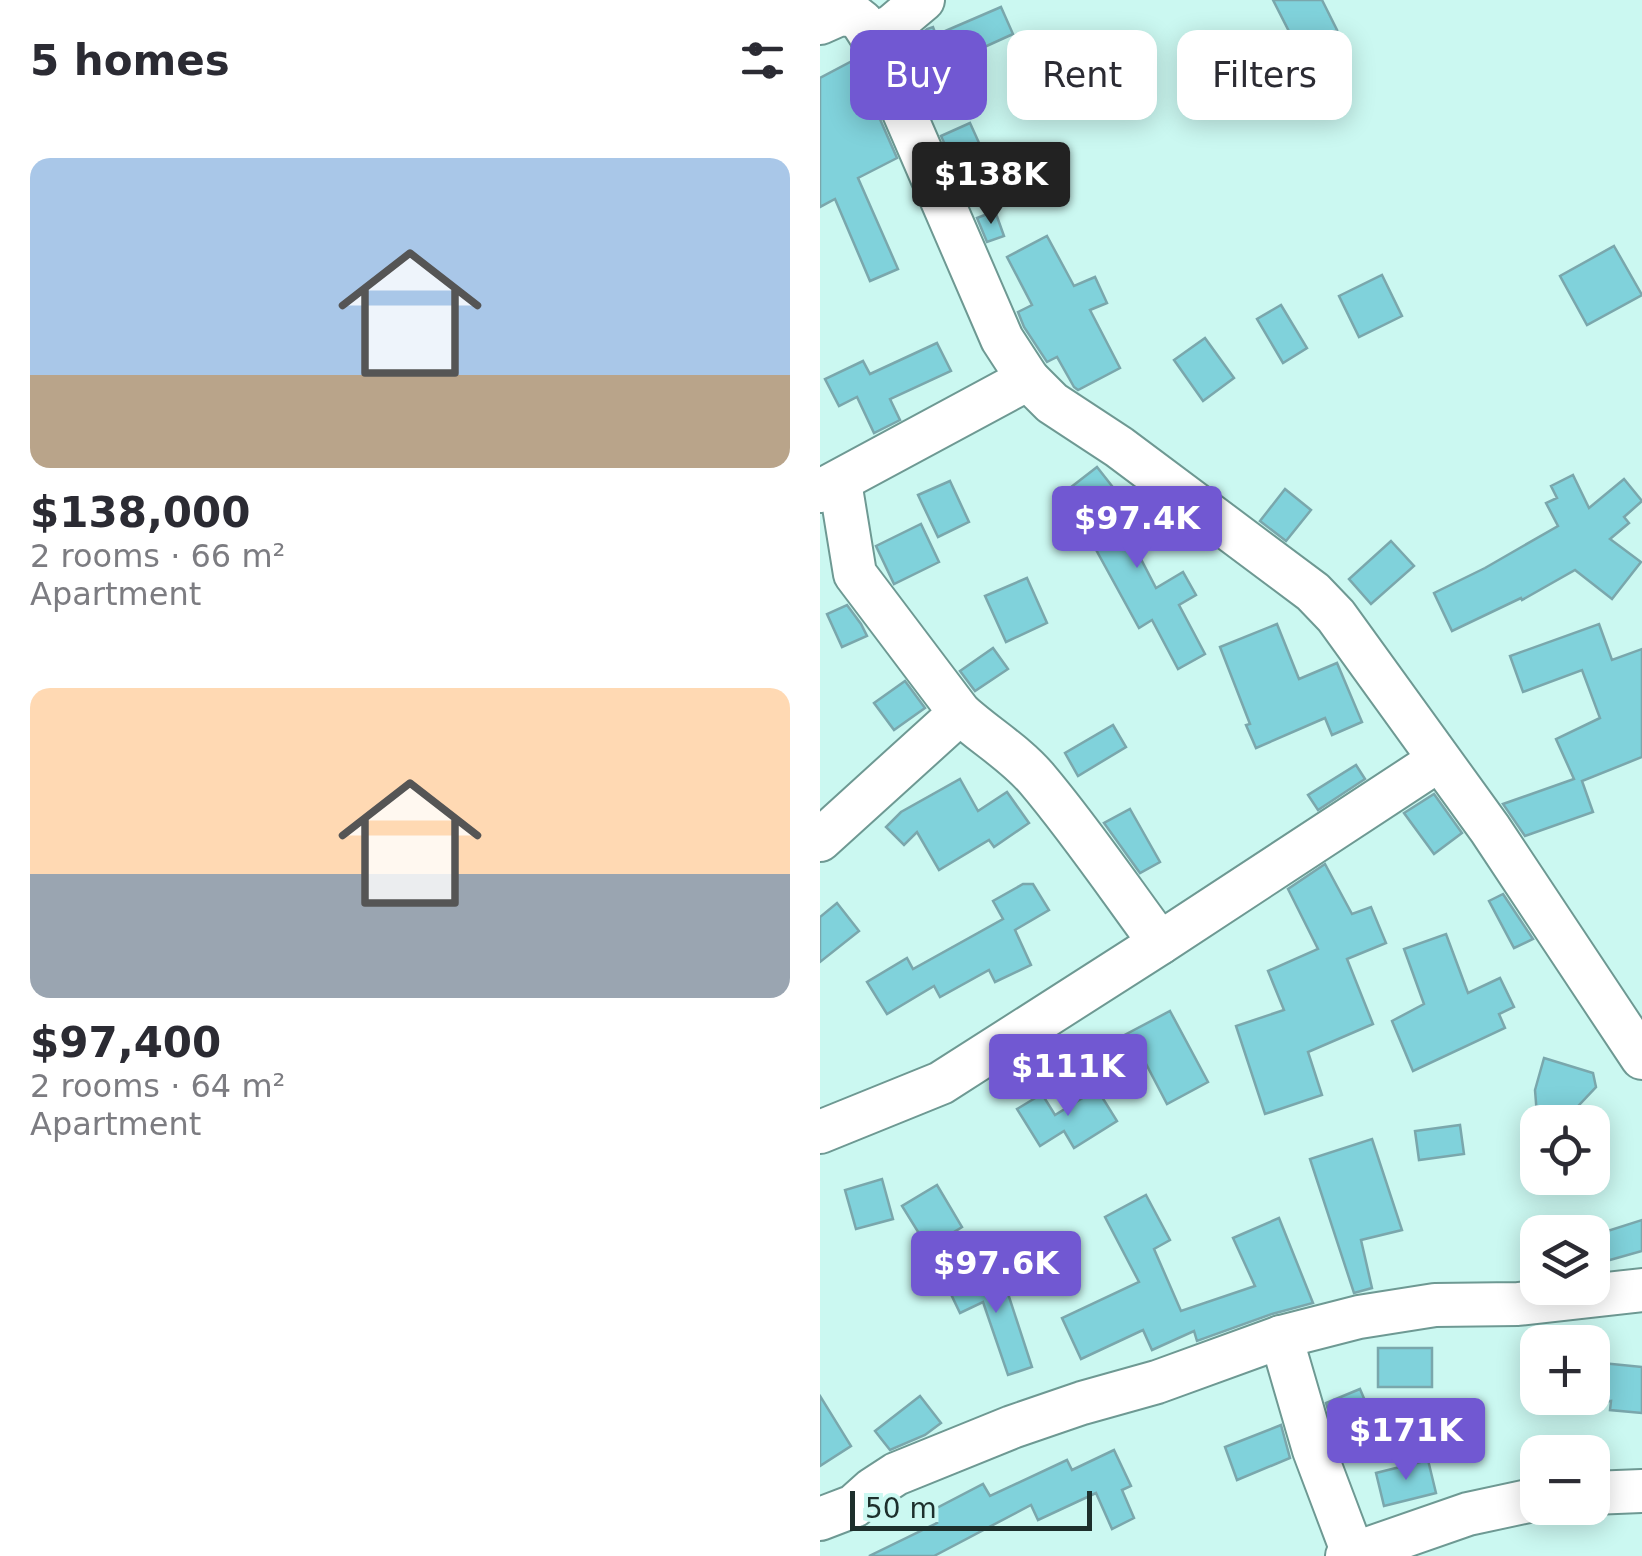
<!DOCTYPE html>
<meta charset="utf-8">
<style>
:root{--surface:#fff;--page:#f2f2f3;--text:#2b2b33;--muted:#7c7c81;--accent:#7158d2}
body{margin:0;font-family:"DejaVu Sans",sans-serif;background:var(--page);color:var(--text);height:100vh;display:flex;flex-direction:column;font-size:38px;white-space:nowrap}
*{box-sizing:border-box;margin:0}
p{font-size:32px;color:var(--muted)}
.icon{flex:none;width:55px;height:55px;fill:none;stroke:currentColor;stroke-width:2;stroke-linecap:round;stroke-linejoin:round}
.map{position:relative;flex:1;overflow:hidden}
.sheet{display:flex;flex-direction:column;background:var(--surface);width:820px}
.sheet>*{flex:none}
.hud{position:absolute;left:30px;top:30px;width:640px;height:90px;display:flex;gap:20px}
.fabs{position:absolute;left:700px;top:1105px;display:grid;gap:20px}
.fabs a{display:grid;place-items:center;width:90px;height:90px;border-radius:20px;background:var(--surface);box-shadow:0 5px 25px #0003;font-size:50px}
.scale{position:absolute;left:30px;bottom:25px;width:242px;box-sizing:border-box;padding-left:10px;border:5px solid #1d2f2c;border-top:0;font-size:28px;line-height:35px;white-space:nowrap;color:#1d2f2c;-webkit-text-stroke:8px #cbf8f1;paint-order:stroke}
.price{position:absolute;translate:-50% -85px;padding:0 22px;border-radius:10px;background:var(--accent);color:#fff;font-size:32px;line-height:65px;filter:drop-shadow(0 2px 5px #0008)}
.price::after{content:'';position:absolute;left:50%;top:60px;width:30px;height:22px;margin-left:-15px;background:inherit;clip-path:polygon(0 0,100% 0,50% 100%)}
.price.current{background:#222;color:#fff}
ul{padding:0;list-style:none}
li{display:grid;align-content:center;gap:20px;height:530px;padding:0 30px}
li span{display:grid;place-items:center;height:310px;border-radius:20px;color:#555}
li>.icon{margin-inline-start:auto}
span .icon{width:180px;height:180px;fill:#fffc;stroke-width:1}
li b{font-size:42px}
h2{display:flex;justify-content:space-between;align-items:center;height:120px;padding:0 30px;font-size:42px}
.pill{padding:0 35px;border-radius:20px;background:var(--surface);box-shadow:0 5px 25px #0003;font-size:35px;line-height:90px}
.pill.current{background:var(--accent);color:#fff}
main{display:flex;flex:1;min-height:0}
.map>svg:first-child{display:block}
</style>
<main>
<section class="sheet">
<h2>5 homes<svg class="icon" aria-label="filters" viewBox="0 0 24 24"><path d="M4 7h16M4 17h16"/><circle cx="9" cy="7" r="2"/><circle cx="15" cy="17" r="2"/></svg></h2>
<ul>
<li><span style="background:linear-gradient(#a9c7e8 70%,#b9a48a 0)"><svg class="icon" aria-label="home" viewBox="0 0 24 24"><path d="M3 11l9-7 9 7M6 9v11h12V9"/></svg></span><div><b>$138,000</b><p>2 rooms · 66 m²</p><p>Apartment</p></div></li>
<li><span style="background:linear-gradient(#ffd9b3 60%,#9aa5b1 0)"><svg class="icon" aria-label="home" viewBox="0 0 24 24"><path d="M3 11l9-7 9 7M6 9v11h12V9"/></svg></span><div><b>$97,400</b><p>2 rooms · 64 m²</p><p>Apartment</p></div></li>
</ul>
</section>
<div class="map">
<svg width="822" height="1556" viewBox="0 0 822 1556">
<rect width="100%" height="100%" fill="#cbf8f1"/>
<!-- building -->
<g fill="#80d2db" stroke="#7aa7ac" stroke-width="2.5">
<path d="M 453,0 L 502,0 L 517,30 L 478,49 Z"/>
<path d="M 181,7 L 193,34 L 127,64 L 129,67 L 97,79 L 83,48 L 107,29 L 113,27 L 116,35 Z"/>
<path d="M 34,60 L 77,158 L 38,178 L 78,269 L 50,281 L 15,199 L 0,207 L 0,78 Z"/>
<path d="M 150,123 L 165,156 L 136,169 L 121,136 Z"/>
<path d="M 175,211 L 184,236 L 167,242 L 157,218 Z"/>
<path d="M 227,236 L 254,286 L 275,277 L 287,303 L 270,310 L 300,368 L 258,390 L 254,387 L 237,357 L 227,362 L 204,327 L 198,312 L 212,305 L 187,257 Z"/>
<path d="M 794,246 L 822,295 L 767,325 L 740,276 Z"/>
<path d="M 562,275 L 582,316 L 539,337 L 519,296 Z"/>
<path d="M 461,305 L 487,348 L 463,363 L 437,319 Z"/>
<path d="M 385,338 L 414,378 L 383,401 L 354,360 Z"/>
<path d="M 117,343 L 131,371 L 70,399 L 80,420 L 54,433 L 37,397 L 19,406 L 5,379 L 43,361 L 50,374 Z"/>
<path d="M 277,467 L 303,500 L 294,507 L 336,588 L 363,572 L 376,595 L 359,605 L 385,654 L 358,669 L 332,620 L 319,628 L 274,546 L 284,541 L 246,491 Z"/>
<path d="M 753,475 L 769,508 L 804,479 L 822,501 L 804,517 L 809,523 L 790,539 L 821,562 L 792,599 L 755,570 L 702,600 L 701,598 L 632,631 L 614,593 L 665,568 L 738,526 L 726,503 L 737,498 L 731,486 Z"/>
<path d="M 130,481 L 149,522 L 118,537 L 98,495 Z"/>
<path d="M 465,489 L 491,510 L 466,541 L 440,521 Z"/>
<path d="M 101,524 L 119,562 L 74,584 L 56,546 Z"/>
<path d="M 571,541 L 594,566 L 551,604 L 529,579 Z"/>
<path d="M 207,578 L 227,623 L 186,642 L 165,596 Z"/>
<path d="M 27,605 L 41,624 L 47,636 L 22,647 L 7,614 Z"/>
<path d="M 457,624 L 479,679 L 517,663 L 542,722 L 512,735 L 505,718 L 436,748 L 426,725 L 430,724 L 400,647 Z"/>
<path d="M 779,624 L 792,660 L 822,649 L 822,757 L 762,781 L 773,812 L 705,836 L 683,804 L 754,779 L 736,739 L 780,718 L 762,670 L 703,692 L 690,656 Z"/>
<path d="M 173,648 L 188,669 L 155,691 L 140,671 Z"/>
<path d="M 85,681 L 105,708 L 74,730 L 54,703 Z"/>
<path d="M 293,725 L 306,747 L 258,776 L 245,753 Z"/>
<path d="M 536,765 L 545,779 L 498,810 L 488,795 Z"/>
<path d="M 140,779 L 158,811 L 187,792 L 209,823 L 174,847 L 169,840 L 119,870 L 97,832 L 84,845 L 66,827 L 81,812 Z"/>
<path d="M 614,794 L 642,833 L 614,854 L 584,813 Z"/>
<path d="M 310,809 L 340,862 L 320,873 L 284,823 Z"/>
<path d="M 505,864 L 532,914 L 551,907 L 566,943 L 527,959 L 553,1024 L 488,1052 L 502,1095 L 445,1114 L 416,1026 L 464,1010 L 448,971 L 498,949 L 468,889 Z"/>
<path d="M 203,884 L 213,884 L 229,910 L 195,930 L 211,965 L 175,982 L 169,970 L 120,997 L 114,986 L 67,1014 L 47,982 L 87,958 L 93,969 L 183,919 L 173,901 Z"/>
<path d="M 683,894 L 713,939 L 694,948 L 669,901 Z"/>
<path d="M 17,903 L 39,931 L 0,962 L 0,917 Z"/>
<path d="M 626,934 L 648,993 L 680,978 L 694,1007 L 679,1014 L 685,1028 L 593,1071 L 572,1021 L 604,1004 L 584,949 Z"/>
<path d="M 350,1011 L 388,1082 L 347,1104 L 325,1062 L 313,1068 L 297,1039 Z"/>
<path d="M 724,1058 L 773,1073 L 776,1087 L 743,1122 L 732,1122 L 717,1115 L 715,1090 Z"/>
<path d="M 277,1089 L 297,1121 L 254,1148 L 244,1131 L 220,1146 L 197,1109 L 222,1094 L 235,1115 Z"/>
<path d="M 640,1125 L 644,1154 L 599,1160 L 595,1131 Z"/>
<path d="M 552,1139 L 582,1230 L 541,1240 L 552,1288 L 534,1293 L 490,1159 Z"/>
<path d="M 62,1179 L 73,1219 L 36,1229 L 25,1190 Z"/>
<path d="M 117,1185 L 142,1227 L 108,1248 L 82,1206 Z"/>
<path d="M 326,1195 L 350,1240 L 334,1249 L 361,1311 L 435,1286 L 413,1238 L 459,1218 L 493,1303 L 452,1314 L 377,1341 L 374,1331 L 332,1350 L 323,1330 L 261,1359 L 242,1318 L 319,1282 L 285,1217 Z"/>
<path d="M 822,1220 L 822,1251 L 772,1265 L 772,1236 Z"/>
<path d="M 179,1266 L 212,1367 L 188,1375 L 163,1302 L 140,1313 L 129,1290 Z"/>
<rect x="558" y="1348" width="54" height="39"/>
<path d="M 772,1362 L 822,1367 L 822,1413 L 790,1410 L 791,1401 L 772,1403 Z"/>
<path d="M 540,1389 L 554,1422 L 517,1438 L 506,1403 Z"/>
<path d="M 0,1396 L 31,1446 L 0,1466 Z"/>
<path d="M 100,1396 L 121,1423 L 105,1435 L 70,1450 L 55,1431 Z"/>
<path d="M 461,1425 L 470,1458 L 417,1480 L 405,1447 Z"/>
<path d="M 294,1450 L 311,1486 L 302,1490 L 314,1518 L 292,1529 L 276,1493 L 218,1520 L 211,1505 L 114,1556 L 49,1556 L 117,1523 L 111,1511 L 163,1484 L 170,1496 L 247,1460 L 252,1470 Z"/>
<path d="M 608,1460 L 616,1493 L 564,1506 L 556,1473 Z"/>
</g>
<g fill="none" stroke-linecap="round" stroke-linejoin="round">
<defs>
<g id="minor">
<path d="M 0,23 L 18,15 L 32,14 L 42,22 L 51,36 L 182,339 L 208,379 L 232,403 L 299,447 L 493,592 L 516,616 L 670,829 L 822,1058"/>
<path d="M 51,36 L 72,26 L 103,0"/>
<path d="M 20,482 L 35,574 L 140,713 C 165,736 195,753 217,779 C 261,831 300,889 340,943"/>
<path d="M 0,491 L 208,379"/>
<path d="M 0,840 L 140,713"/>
<path d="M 0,1132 L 121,1083 L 340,943 L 619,760"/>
<path d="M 461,1337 L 494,1450 L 534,1556"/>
<path d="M 772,1493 L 822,1491"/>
<path d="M 0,1519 L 34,1506 L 53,1489 L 76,1474 L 192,1427 L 262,1403 L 337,1382 L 461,1337 L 539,1317 L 615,1305 L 698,1304 L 822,1290"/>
<path d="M 527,1556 L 648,1514 L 718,1499"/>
</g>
</defs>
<!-- minor casing -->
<use href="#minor" stroke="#6e9993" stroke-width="46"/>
<!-- minor -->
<use href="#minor" stroke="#fff" stroke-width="42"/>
</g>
</svg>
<div class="fabs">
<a><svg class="icon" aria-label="locate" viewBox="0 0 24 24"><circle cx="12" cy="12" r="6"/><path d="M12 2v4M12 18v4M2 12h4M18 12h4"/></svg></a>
<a><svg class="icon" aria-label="layers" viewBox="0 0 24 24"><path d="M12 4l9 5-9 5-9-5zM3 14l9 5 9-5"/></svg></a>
<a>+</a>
<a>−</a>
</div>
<div class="scale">50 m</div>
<b class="price current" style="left:171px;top:227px">$138K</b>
<b class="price" style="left:317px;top:571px">$97.4K</b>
<b class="price" style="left:248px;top:1119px">$111K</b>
<b class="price" style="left:176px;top:1316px">$97.6K</b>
<b class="price" style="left:586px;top:1483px">$171K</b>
<div class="hud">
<a class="pill current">Buy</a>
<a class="pill">Rent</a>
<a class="pill">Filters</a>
</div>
</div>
</main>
